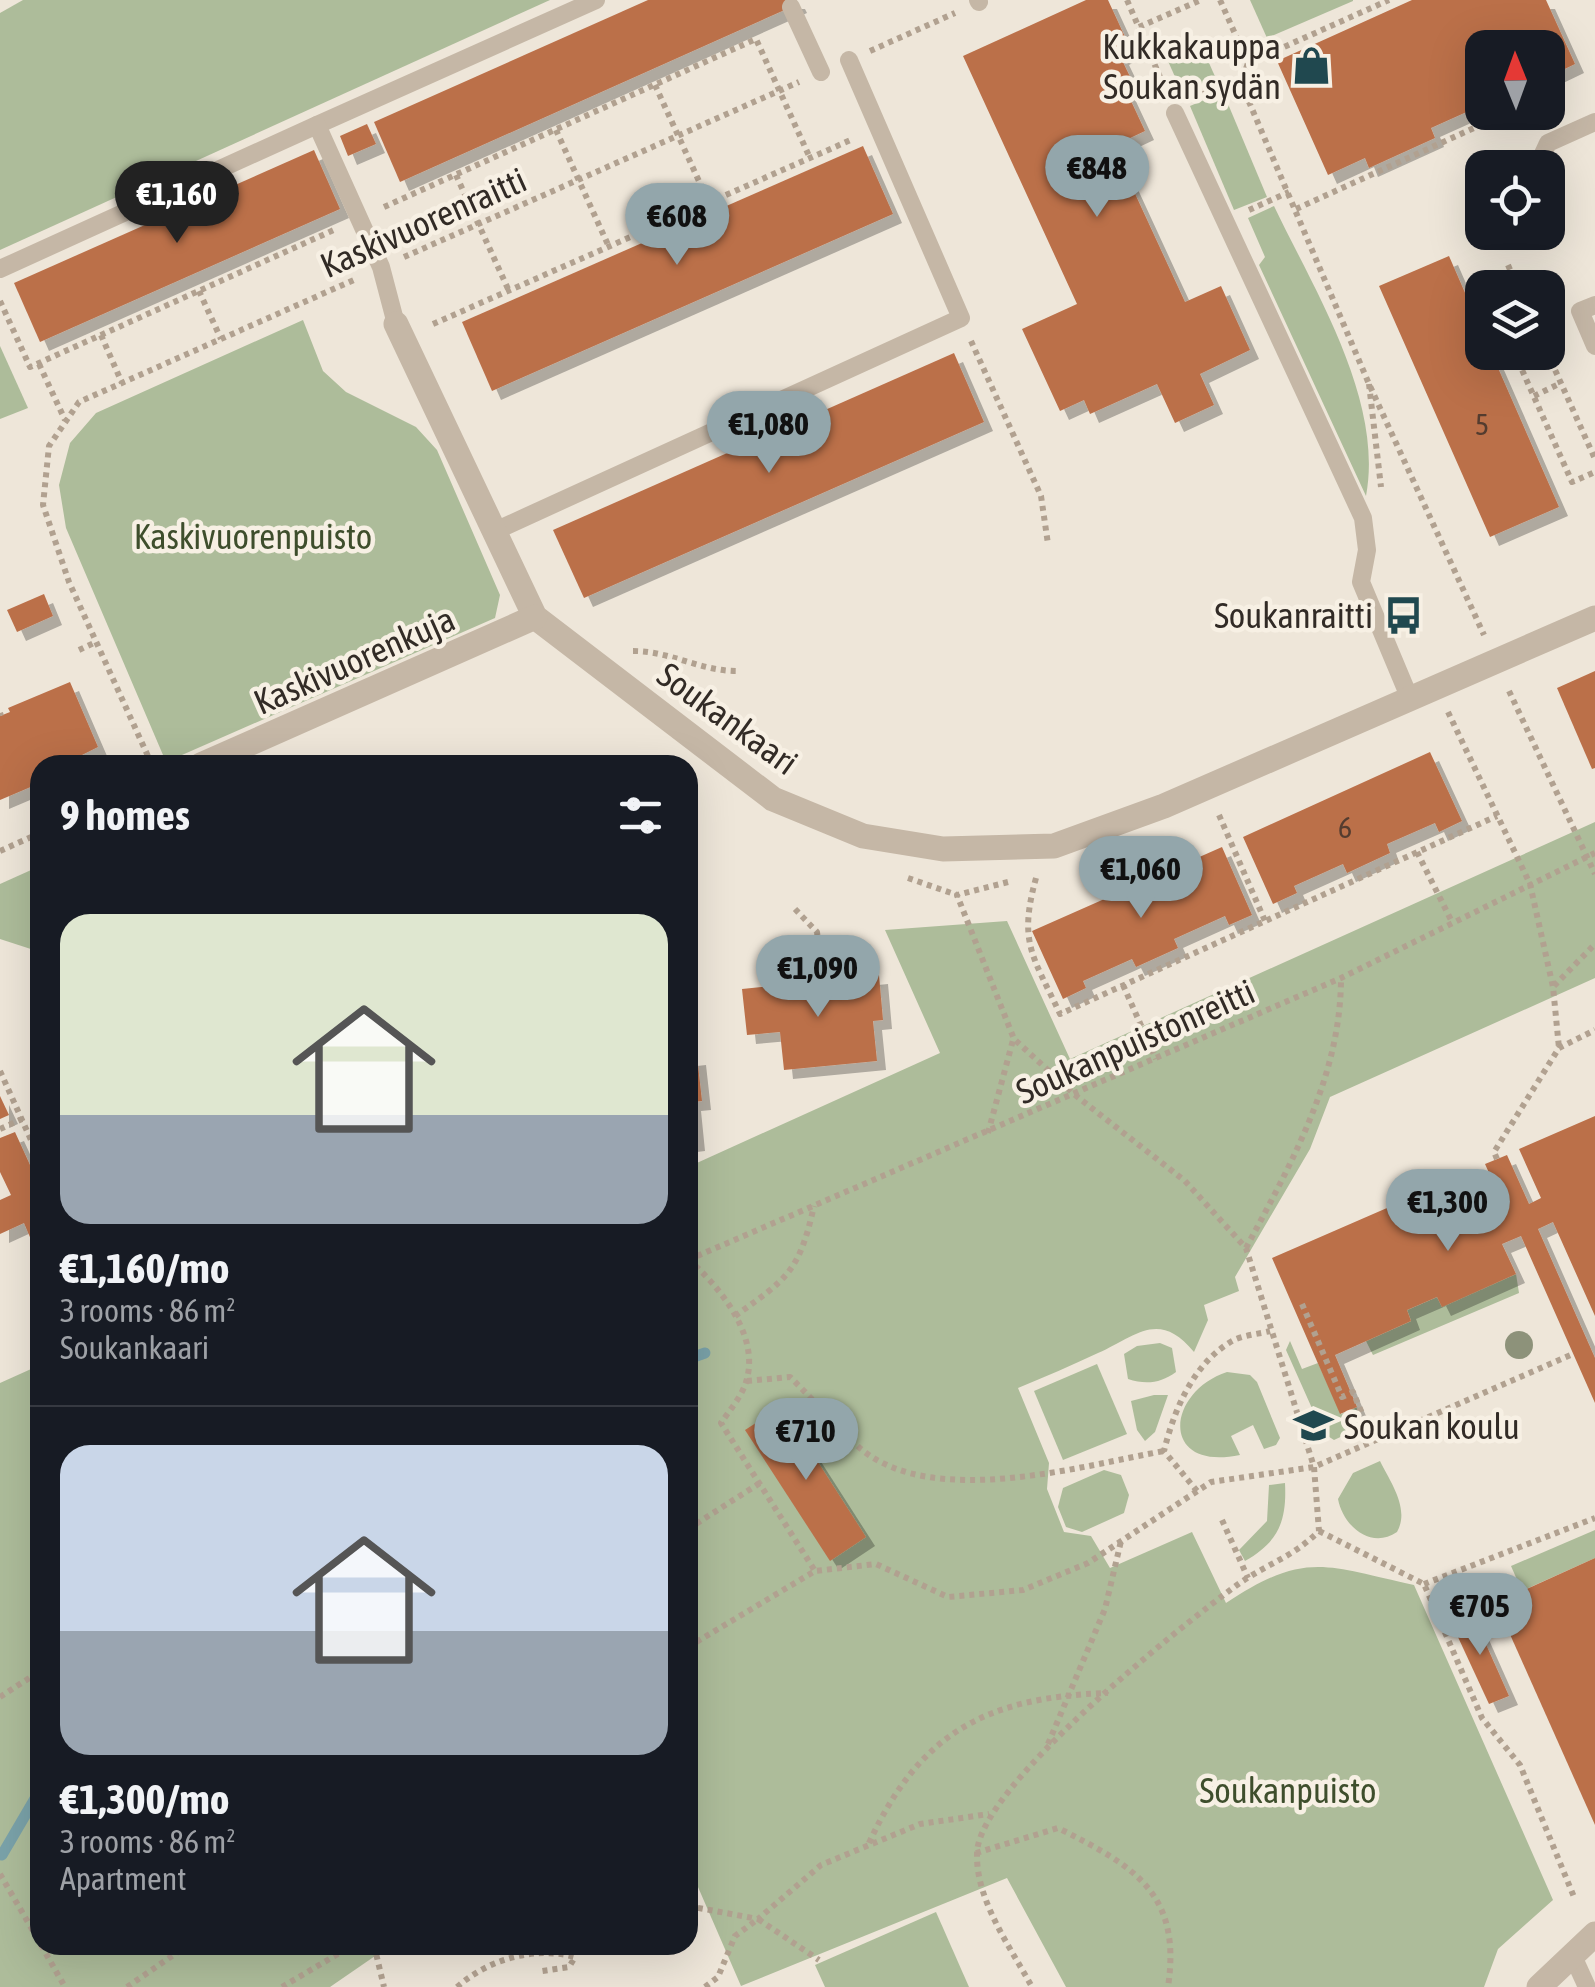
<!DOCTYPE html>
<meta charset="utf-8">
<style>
:root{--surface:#171b24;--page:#20242c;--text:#f1f3f6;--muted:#9ea1a6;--line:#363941;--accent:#93a6ab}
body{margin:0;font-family:"Asap Condensed",sans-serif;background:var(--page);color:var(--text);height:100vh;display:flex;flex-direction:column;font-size:38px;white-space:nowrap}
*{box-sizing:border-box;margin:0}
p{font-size:32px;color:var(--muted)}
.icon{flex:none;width:55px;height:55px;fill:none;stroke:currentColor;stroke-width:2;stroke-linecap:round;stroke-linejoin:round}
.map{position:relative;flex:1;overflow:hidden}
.side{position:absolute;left:30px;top:755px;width:668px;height:1200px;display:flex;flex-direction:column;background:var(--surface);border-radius:30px;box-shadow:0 10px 40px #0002}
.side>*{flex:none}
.needle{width:65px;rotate:359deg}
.controls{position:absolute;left:1465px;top:30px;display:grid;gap:20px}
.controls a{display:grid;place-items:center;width:100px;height:100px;border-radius:20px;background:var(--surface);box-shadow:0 10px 40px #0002;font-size:50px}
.price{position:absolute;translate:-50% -85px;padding:0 22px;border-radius:35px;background:var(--accent);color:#111;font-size:32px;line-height:65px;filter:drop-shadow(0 2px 5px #0008)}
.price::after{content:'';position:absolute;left:50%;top:60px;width:30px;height:22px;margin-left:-15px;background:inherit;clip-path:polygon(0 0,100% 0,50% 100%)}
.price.selected{background:#222;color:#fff}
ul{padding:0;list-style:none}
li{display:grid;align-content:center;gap:20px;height:530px;padding:0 30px}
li+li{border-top:2px solid var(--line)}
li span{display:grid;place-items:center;height:310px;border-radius:30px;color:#555}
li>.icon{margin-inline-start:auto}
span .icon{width:180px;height:180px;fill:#fffc;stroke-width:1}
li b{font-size:42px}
h2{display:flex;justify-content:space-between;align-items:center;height:120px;padding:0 30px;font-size:42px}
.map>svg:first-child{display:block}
</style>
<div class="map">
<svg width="1595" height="1987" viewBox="0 0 1595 1987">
<defs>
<filter id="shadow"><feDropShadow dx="9" dy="9" stdDeviation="0" flood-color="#0004"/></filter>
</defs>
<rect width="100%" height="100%" fill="#eee6d9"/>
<!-- green -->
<g fill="#adbc9a">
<path d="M 23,0 L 550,0 L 0,250 L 0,13 Z"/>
<path d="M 1250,0 L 1353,0 L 1353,1 L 1267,38 Z"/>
<path d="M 1202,47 L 1217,81 L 1183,95 L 1168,61 Z"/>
<path d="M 1223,92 L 1267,197 L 1234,210 L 1190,106 Z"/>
<path d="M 1274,206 C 1314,290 1384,400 1366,496 L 1259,265 L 1265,257 L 1248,218 Z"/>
<path d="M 303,320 L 323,371 L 346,392 L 416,427 L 437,450 L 500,595 L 495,618 L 166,762 L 66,528 L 59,485 L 70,443 L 96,413 Z"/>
<path d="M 0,346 L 28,408 L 0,419 Z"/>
<path d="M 1595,822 L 1595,978 L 1330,1097 L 1310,1149 L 1235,1277 L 1239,1291 L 1204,1305 L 1208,1320 L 1194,1352 C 1159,1309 1136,1336 1098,1353 C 1072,1365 1045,1377 1018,1388 L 1049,1463 L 1047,1489 L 1064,1532 L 1091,1536 L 1110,1568 L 1192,1532 L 1226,1603 C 1306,1550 1326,1566 1414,1585 L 1553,1900 L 1498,1949 L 1484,1987 L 1066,1987 L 1007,1878 L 741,1986 L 688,1864 L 688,1167 L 940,1053 L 885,930 L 1007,921 L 1070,1059 Z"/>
<path d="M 40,866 L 40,952 L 0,939 L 0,884 Z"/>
<path d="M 1516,1274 L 1519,1293 L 1373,1355 L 1366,1341 L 1411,1321 L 1407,1310 L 1437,1297 L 1442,1306 Z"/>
<path d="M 1290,1341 L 1302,1369 L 1318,1363 L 1341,1414 L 1357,1407 L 1364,1426 L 1334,1440 L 1323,1433 L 1286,1350 Z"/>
<path d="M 1160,1343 L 1172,1348 L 1176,1372 C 1161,1383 1146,1385 1128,1379 L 1124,1354 L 1137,1346 Z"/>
<path d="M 1097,1364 L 1127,1434 L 1063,1460 L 1034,1391 Z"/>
<path d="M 40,1365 L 40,1945 L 391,1945 L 330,1987 L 0,1987 L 0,1383 Z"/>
<path d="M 1227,1372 L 1250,1375 L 1257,1382 L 1280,1438 L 1276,1445 L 1264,1449 L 1253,1425 L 1231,1436 L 1240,1455 C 1159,1472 1166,1392 1227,1372 Z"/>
<path d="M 1154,1395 L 1168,1395 L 1155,1432 L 1145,1441 L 1137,1430 L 1131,1401 Z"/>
<path d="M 1380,1461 C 1391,1483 1410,1509 1397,1532 C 1371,1550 1343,1526 1338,1499 L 1353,1473 Z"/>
<path d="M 1104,1470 L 1121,1475 L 1129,1495 L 1124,1513 L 1082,1532 L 1066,1527 L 1058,1507 L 1063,1488 Z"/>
<path d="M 1285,1483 C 1287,1522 1278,1542 1245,1561 L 1239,1550 L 1267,1521 L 1269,1485 Z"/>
<path d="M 1595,1530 L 1595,1558 L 1522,1591 L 1511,1566 Z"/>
<path d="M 936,1912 L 969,1987 L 825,1987 L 815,1965 Z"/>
</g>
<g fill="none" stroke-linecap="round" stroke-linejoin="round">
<!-- stream -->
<g stroke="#7aa2a9" stroke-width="11">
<path d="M 688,1359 L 705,1353"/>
<path d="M 2,1855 L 40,1790"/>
</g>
</g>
<!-- building -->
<g fill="#bb704a" filter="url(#shadow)">
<path d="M 648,0 L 796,0 L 798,4 L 400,182 L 374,122 Z"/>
<path d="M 1086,0 L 1108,0 L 1131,50 L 1120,56 L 1133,83 L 1124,86 L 1145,131 L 1113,146 L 1185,302 L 1221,286 L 1250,350 L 1200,374 L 1214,405 L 1175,423 L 1157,384 L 1090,414 L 1084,400 L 1060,411 L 1022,329 L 1077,304 L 963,56 Z"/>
<path d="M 1412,0 L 1546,0 L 1575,64 L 1548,77 L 1548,48 L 1482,48 L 1482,112 L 1490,112 L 1476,119 L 1471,110 L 1431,128 L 1435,138 L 1369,168 L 1365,158 L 1328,175 L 1277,61 Z"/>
<path d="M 367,124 L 376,144 L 348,156 L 340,136 Z"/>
<path d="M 863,146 L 893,214 L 492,391 L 462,322 Z"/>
<path d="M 314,150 L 340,209 L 40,342 L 14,283 Z"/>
<path d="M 1482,202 L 1482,235 L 1471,207 Z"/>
<path d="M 1449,256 L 1482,332 L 1482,352 L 1491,352 L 1559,507 L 1490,537 L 1379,286 Z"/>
<path d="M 954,353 L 984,422 L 584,598 L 553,530 Z"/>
<path d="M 44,594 L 53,616 L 17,632 L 7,610 Z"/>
<path d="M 1595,671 L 1595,768 L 1592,769 L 1557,688 Z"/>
<path d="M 70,682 L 98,747 L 62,765 L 40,765 L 40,783 L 0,800 L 0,716 L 10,712 L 8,708 Z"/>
<path d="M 1430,752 L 1462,821 L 1439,832 L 1435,823 L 1387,844 L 1390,853 L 1347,873 L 1343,864 L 1294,886 L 1297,893 L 1273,904 L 1243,837 Z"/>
<path d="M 1222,847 L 1252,915 L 1229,925 L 1225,916 L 1174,939 L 1178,948 L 1136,967 L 1132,959 L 1083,981 L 1086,988 L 1063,999 L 1032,931 Z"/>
<path d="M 879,975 L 883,1020 L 873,1021 L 877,1061 L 784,1070 L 780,1032 L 747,1035 L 742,989 Z"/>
<path d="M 697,1056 L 702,1101 L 692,1102 L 696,1142 L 688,1143 L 688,1057 Z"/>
<path d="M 0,1096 L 9,1115 L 0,1119 Z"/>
<path d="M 1595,1116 L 1595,1316 L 1553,1222 L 1538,1229 L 1595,1358 L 1595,1403 L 1521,1236 L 1502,1244 L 1516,1274 L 1442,1307 L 1437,1297 L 1407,1310 L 1411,1321 L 1335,1355 L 1357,1407 L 1340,1414 L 1272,1258 L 1472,1171 L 1492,1220 L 1507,1213 L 1485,1164 L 1507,1155 L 1529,1204 L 1541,1198 L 1519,1149 Z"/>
<path d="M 15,1132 L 40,1187 L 40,1247 L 35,1249 L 24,1223 L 0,1234 L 0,1200 L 11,1195 L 0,1172 L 0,1138 Z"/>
<path d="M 782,1406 L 866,1537 L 830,1561 L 745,1430 Z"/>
<path d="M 1595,1558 L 1595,1825 L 1496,1603 Z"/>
<path d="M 1472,1613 L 1509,1696 L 1489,1704 L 1451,1622 Z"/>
</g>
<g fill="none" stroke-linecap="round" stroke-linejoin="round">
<!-- path -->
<g stroke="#b1a190" stroke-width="6" stroke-dasharray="5 5" stroke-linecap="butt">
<path d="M 1127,0 L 1166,91"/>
<path d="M 1220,0 L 1248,63 L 1241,83 L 1369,384 L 1484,635"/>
<path d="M 1139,27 L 1201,0"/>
<path d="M 870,51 L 955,13"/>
<path d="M 1248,63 L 1389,0"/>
<path d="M 655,85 L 709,203"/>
<path d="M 1194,98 L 1242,77"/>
<path d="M 556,130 L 609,247"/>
<path d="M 456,175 L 509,291"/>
<path d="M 384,207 L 756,39 L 810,158"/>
<path d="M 1296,209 L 1509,112"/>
<path d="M 1249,210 L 1289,192"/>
<path d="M 404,257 L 799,82"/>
<path d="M 1508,265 L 1518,288"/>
<path d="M 199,291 L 221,339"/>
<path d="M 0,301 L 30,367 L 336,229"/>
<path d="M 433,324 L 853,139"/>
<path d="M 101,335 L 122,383"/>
<path d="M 971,341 L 1041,496 L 1048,544"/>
<path d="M 1514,352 L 1572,482 L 1595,472"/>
<path d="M 1547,352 L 1595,459"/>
<path d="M 39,364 L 65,420"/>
<path d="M 1369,384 L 1381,487"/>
<path d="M 1534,396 L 1561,383"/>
<path d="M 79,650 L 96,642"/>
<path d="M 633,651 C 670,651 700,671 737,671"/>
<path d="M 1509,691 L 1595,874"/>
<path d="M 1448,712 L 1530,884 L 1553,987 L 1559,1048"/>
<path d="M 0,713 L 1,716"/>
<path d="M 152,765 L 69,582 L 43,505 L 49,446 L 79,402 L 356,279"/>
<path d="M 1219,815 L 1265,921"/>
<path d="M 0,851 L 40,833"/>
<path d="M 1417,852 L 1452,922"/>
<path d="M 908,878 L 957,895"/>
<path d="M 1036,878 C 1018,943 1033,956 1060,1014 L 1497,816"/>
<path d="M 1008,882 L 957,895 L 1014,1039 L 1075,1095 L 1185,1181 L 1246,1248 L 1314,1467 L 1319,1531 C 1292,1558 1266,1564 1237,1585 C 1181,1626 977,1788 977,1854 C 976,1901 1011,1948 1032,1987"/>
<path d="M 795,909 L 817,932 L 823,981"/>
<path d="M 1123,985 L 1156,1059"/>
<path d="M 1554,986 L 1595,944"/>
<path d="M 0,1071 L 40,1160"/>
<path d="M 0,1129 L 22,1119"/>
<path d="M 988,1133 L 1013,1040"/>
<path d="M 1497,1159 L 1494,1152 L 1559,1048 L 1595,1030"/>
<path d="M 1246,1248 C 1291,1164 1341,1076 1341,978"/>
<path d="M 688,1259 C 719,1286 761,1336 746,1382 C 742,1396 729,1411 721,1423 L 815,1571"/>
<path d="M 688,1260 L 1341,978 L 1595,853"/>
<path d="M 1302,1304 L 1342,1397 L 1353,1392 L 1374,1442"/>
<path d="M 735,1316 C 788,1278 799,1272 814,1206"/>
<path d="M 747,1381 L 790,1377 C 814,1400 836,1427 861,1449 C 933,1509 1081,1466 1164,1451"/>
<path d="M 1197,1491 L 1164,1451 C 1174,1410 1193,1364 1232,1341 C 1243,1335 1259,1334 1270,1331"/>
<path d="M 1222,1520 L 1248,1578"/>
<path d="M 688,1529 L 760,1483"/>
<path d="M 1319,1531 L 1424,1584 L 1482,1718 L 1520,1765 L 1574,1897"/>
<path d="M 1424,1584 L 1595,1518"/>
<path d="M 688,1647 L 815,1571 L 876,1564 L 948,1597 L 1023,1590 L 1088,1563 L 1211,1482 L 1314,1467 L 1573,1354"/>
<path d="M 0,1697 L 40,1671"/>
<path d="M 1048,1744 L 1105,1609 L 1121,1541"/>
<path d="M 869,1843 C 920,1732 987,1697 1108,1693"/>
<path d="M 976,1853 L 1058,1828 C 1134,1866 1182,1893 1168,1987"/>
<path d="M 0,1874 L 40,1943"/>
<path d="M 688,1906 L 758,1919 L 821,1865 L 920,1824 L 989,1814"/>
<path d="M 41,1945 L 65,1987"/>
<path d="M 374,1945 L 384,1987"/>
<path d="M 127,1987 L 188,1945"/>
<path d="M 282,1987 L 353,1945"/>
<path d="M 457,1987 C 489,1959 534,1946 575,1957 L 569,1967 L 542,1971"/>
<path d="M 705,1987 L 718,1977 L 735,1936 L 758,1919 L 819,1960"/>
</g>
<!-- service -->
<g stroke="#c5b7a6" stroke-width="18">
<path d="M 978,0 L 979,2"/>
<path d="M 791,7 L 821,72"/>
<path d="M 1175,113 L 1363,518 L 1367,550 L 1361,582 L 1410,699"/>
<path d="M 317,125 L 596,0"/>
<path d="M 1547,168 L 1542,156 L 1548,143 L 1595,122"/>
<path d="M 0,269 L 317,125 L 381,267 L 396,324"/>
<path d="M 1595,305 L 1580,311 L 1595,346"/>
<path d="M 495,531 L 961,318 L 849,60"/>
<path d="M 1572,1954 L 1587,1987"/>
</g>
<!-- minor -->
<g stroke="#c5b7a6" stroke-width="25">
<path d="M 396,324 L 535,617 L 773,799 L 863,836 L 943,849 L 1054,846 L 1164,806 L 1595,618"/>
<path d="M 201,765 L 535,617"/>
<path d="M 1539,1987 L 1595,1934"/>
</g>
</g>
<!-- trees -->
<circle fill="#8d927a" cx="1519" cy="1345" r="14"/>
<!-- icons -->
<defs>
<symbol id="shop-bare" viewBox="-9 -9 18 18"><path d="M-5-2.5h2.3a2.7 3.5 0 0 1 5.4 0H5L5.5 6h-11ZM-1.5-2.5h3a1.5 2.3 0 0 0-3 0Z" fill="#20484f" stroke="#f7f0e4" stroke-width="2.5" paint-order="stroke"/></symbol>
<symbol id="bus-bare" viewBox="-9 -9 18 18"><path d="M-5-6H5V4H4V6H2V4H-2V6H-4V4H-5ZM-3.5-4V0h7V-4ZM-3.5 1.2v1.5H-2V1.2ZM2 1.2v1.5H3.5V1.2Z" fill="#20484f" stroke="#f7f0e4" stroke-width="2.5" paint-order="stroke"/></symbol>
<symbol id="school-bare" viewBox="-9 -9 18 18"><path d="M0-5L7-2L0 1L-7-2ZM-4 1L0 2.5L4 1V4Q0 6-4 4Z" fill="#20484f" stroke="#f7f0e4" stroke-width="2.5" paint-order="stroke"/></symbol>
</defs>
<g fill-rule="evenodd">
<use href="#shop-bare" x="1284" y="38" width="55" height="55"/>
<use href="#bus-bare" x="1376" y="588" width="55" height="55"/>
<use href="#school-bare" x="1286" y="1398" width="55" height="55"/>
</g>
<g text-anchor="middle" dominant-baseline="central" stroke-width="9" stroke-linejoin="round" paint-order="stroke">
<!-- number labels -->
<g font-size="30" fill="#543c2f">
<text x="1482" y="424">5</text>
<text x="1345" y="827">6</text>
</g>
<!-- poi labels -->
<g font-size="35" fill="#322b26" stroke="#f7f0e4" text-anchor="end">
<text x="1281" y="46">Kukkakauppa<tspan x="1281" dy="40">Soukan sydän</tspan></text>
<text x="1373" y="615">Soukanraitti</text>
<text x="1344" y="1426" text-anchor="start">Soukan koulu</text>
</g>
<!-- street labels -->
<g font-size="35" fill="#322b26" stroke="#f7f0e4">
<text transform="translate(423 222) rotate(-24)">Kaskivuorenraitti</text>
<text transform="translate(354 660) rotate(-24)">Kaskivuorenkuja</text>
<text transform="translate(728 718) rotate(36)">Soukankaari</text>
<text transform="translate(1135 1041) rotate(-24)">Soukanpuistonreitti</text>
</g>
<!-- park labels -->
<g font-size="35" fill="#3e4e2c" stroke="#f7f0e4">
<text x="253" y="536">Kaskivuorenpuisto</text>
<text x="1288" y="1790">Soukanpuisto</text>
</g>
</g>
</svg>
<div class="controls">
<a><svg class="needle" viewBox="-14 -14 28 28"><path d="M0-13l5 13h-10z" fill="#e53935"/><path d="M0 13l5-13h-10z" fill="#9ea1a6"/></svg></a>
<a><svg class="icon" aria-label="locate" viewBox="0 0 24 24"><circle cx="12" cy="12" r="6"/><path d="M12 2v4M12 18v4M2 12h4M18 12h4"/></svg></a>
<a><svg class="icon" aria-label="layers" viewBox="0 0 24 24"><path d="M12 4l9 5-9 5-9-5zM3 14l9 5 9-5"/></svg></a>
</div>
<b class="price" style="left:1097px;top:220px">€848</b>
<b class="price selected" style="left:177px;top:246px">€1,160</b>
<b class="price" style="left:677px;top:268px">€608</b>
<b class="price" style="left:769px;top:476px">€1,080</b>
<b class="price" style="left:1141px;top:921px">€1,060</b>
<b class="price" style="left:818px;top:1020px">€1,090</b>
<b class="price" style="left:1448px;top:1254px">€1,300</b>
<b class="price" style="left:806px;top:1483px">€710</b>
<b class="price" style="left:1480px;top:1658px">€705</b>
<section class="side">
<h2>9 homes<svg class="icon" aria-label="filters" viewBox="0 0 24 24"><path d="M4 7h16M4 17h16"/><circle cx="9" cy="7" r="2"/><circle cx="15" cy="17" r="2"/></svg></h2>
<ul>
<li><span style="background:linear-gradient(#dfe7d0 65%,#9aa5b1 0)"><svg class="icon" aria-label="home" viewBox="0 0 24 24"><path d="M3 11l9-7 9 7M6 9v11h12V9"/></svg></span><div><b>€1,160/mo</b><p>3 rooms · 86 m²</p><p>Soukankaari</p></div></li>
<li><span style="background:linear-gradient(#c9d6e8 60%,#9aa5b1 0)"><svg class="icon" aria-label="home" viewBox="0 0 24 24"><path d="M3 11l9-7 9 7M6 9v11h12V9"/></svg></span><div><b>€1,300/mo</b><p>3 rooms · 86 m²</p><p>Apartment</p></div></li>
</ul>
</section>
</div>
